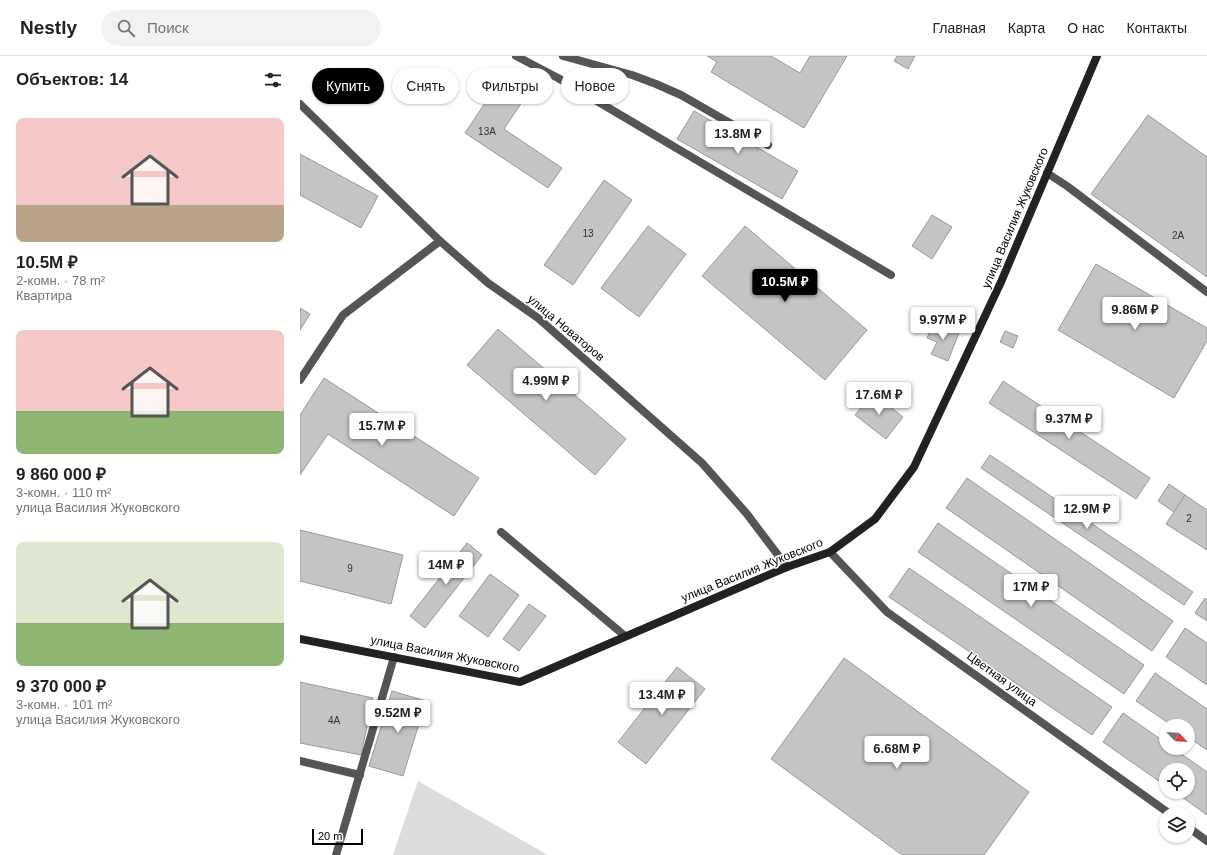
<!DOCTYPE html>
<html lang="ru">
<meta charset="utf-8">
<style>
:root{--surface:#fff;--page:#f2f2f2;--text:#202124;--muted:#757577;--line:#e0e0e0;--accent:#000}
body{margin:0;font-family:Helvetica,sans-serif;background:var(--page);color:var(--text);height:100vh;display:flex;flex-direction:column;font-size:15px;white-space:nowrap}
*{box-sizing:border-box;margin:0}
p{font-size:13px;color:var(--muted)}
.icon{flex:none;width:22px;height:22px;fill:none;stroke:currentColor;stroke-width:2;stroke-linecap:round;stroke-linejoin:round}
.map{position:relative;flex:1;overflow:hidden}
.sheet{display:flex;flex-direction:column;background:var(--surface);width:300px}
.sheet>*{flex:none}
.hud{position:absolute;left:12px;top:12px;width:380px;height:36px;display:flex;gap:8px}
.needle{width:26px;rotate:115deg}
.fabs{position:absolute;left:859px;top:663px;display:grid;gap:8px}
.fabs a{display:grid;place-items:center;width:36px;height:36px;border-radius:50%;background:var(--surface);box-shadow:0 1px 3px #0004;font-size:20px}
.scale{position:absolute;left:12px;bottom:10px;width:51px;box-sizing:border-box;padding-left:4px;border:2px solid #000;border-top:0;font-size:11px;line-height:14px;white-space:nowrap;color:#000;-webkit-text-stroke:3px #fff;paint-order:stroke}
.price{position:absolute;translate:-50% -34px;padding:0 9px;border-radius:4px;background:#fff;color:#222;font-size:13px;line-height:26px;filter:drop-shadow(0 1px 2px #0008)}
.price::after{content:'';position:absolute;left:50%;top:24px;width:12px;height:9px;margin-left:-6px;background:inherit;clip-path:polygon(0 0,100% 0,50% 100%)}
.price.active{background:var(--accent);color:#fff}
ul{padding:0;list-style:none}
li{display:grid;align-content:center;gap:8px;height:212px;padding:0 16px}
li span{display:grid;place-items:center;height:124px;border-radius:8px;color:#555}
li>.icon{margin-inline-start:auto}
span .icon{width:72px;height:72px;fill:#fffc;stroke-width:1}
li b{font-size:17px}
h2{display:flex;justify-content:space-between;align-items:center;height:48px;padding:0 16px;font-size:17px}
.tag{padding:0 14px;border-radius:18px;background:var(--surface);box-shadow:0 1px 3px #0004;font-size:14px;line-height:36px}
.tag.active{background:var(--accent);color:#fff}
header{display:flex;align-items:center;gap:24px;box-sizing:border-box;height:56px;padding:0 20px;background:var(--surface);border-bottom:1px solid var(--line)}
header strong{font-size:19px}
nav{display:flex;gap:22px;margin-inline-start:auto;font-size:14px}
.search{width:280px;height:36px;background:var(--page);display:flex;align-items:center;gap:10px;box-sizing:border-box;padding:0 14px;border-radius:22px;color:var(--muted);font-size:15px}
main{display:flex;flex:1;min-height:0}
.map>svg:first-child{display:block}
</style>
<header>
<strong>Nestly</strong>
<div class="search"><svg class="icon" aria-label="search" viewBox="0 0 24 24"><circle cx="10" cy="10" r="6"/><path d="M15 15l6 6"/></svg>Поиск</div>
<nav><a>Главная</a><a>Карта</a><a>О нас</a><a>Контакты</a></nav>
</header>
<main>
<section class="sheet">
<h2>Объектов: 14<svg class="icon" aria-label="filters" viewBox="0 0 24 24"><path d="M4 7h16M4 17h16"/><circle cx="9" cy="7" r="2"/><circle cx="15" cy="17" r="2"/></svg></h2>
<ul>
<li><span style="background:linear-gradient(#f6c9c9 70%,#b9a48a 0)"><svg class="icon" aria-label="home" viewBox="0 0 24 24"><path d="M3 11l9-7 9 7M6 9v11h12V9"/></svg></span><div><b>10.5M ₽</b><p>2-комн. · 78 m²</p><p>Квартира</p></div></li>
<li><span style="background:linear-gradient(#f6c9c9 65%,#8fb573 0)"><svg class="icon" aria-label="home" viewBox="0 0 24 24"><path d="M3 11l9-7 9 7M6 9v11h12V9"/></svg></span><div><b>9 860 000 ₽</b><p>3-комн. · 110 m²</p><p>улица Василия Жуковского</p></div></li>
<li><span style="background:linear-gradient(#dfe7d0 65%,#8fb573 0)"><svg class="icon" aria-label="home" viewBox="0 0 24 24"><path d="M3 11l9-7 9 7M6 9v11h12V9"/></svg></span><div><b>9 370 000 ₽</b><p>3-комн. · 101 m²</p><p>улица Василия Жуковского</p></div></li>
</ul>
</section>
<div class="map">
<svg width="907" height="799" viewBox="0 0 907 799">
<rect width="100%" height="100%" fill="#fff"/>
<!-- green -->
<path fill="#dcdcdc" d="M 118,725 L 248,799 L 93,799 Z"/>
<!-- building -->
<g fill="#c4c4c4" stroke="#999">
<path d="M 407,0 L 471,0 L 500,17 L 510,0 L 547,0 L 504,72 L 411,16 L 417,6 Z"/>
<path d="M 597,0 L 615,0 L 608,13 L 594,5 Z"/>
<path d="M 205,17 L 230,34 L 204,73 L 262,112 L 248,132 L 165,77 Z"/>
<path d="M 394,55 L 498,115 L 482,143 L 377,83 Z"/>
<path d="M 848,59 L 907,101 L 907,221 L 791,138 Z"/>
<path d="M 0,98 L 78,140 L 61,172 L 0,139 Z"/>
<path d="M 304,124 L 332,144 L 273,229 L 244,209 Z"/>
<path d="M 632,159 L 652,171 L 632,203 L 612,190 Z"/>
<path d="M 348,170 L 386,198 L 339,261 L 301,232 Z"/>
<path d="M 445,170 L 567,274 L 525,324 L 402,220 Z"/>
<path d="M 796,208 L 907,272 L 907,285 L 874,342 L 758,274 Z"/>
<path d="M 0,252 L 10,258 L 0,274 Z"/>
<path d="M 634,266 L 659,277 L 648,305 L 631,298 L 637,286 L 627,282 Z"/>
<path d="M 198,273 L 326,383 L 295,419 L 167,309 Z"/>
<path d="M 705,275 L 718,280 L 713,292 L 700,286 Z"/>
<path d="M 24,322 L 179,422 L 154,460 L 28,378 L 0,419 L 0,359 Z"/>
<path d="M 703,325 L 850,422 L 836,443 L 689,347 Z"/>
<path d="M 573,337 L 603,361 L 586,383 L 555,359 Z"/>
<path d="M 690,399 L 893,536 L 884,549 L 681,412 Z"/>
<path d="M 667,422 L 873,565 L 852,595 L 646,452 Z"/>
<path d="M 869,428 L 885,439 L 874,456 L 858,445 Z"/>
<path d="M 885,439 L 907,454 L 907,494 L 866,468 Z"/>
<path d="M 638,467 L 844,609 L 824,638 L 618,496 Z"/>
<path d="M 0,474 L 103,499 L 91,548 L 0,525 Z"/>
<path d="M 167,487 L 182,499 L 125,572 L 110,560 Z"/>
<path d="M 609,512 L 812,651 L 792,679 L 589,541 Z"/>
<path d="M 190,518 L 219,539 L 188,581 L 159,560 Z"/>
<path d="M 905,542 L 907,544 L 907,565 L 895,557 Z"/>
<path d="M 229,548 L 246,560 L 219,595 L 203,583 Z"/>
<path d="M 885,572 L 907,587 L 907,629 L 866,601 Z"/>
<path d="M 544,602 L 729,736 L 684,799 L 602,799 L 471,703 Z"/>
<path d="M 377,611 L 405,633 L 346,708 L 318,686 Z"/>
<path d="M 855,617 L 907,653 L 907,694 L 888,681 L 888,670 L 873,670 L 836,645 Z"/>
<path d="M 0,626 L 73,642 L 61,699 L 0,687 Z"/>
<path d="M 92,635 L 126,645 L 103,720 L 69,710 Z"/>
<path d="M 823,657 L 866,687 L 866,692 L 873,692 L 907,716 L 907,759 L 875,736 L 888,736 L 888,714 L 866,714 L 866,730 L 803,686 Z"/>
</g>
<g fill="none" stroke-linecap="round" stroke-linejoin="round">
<!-- lane -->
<g stroke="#555" stroke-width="8">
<path d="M 0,48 L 140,185 L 188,227 L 238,262 L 402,407 L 447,458 L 487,511"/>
<path d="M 0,324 L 43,259 L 140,185"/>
<path d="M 201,476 L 325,580"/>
<path d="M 0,705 L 60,719"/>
<path d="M 36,799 L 94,601"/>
</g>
<!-- street -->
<g stroke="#555" stroke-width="8">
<path d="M 216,0 L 258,22 L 591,219"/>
<path d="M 263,0 L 332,19 L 356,28 L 381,39 L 468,89"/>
<path d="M 747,117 L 767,130 L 907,236"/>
<path d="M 530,496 L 587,556 L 870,758"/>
<path d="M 888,771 L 907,785"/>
</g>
<!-- secondary -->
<path stroke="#222" stroke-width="8" d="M 0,583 L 220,626 L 487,511 L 530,496 L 575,463 L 614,411 L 701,226 L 797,0"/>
</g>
<g text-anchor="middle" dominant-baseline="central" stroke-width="3" stroke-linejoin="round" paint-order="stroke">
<!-- number labels -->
<g font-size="10" fill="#313131">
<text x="187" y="75">13А</text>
<text x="288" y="177">13</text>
<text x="878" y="179">2А</text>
<text x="889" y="462">2</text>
<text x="50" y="512">9</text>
<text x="34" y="664">4А</text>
</g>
<!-- street labels -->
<g font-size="12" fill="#000" stroke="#fff">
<text transform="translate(715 162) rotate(-67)">улица Василия Жуковского</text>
<text transform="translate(266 272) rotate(40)">улица Новаторов</text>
<text transform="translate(452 514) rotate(-22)">улица Василия Жуковского</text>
<text transform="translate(145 598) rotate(11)">улица Василия Жуковского</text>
<text transform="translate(702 623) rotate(36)">Цветная улица</text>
</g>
</g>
</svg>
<div class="fabs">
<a><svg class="needle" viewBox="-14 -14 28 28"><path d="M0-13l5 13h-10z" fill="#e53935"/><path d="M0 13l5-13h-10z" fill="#757577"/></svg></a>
<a><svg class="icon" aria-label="locate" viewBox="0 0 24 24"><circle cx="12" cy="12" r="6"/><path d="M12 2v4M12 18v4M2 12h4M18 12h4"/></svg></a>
<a><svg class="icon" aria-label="layers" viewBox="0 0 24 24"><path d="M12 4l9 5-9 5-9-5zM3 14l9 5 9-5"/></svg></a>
</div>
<div class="scale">20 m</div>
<b class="price" style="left:438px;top:99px">13.8M ₽</b>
<b class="price active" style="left:485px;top:247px">10.5M ₽</b>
<b class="price" style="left:835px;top:275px">9.86M ₽</b>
<b class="price" style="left:643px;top:285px">9.97M ₽</b>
<b class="price" style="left:246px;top:346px">4.99M ₽</b>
<b class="price" style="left:579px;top:360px">17.6M ₽</b>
<b class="price" style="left:769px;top:384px">9.37M ₽</b>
<b class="price" style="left:82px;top:391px">15.7M ₽</b>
<b class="price" style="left:787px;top:474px">12.9M ₽</b>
<b class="price" style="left:146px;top:530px">14M ₽</b>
<b class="price" style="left:731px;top:552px">17M ₽</b>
<b class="price" style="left:362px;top:660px">13.4M ₽</b>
<b class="price" style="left:98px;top:678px">9.52M ₽</b>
<b class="price" style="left:597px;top:714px">6.68M ₽</b>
<div class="hud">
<a class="tag active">Купить</a>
<a class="tag">Снять</a>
<a class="tag">Фильтры</a>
<a class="tag">Новое</a>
</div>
</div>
</main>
